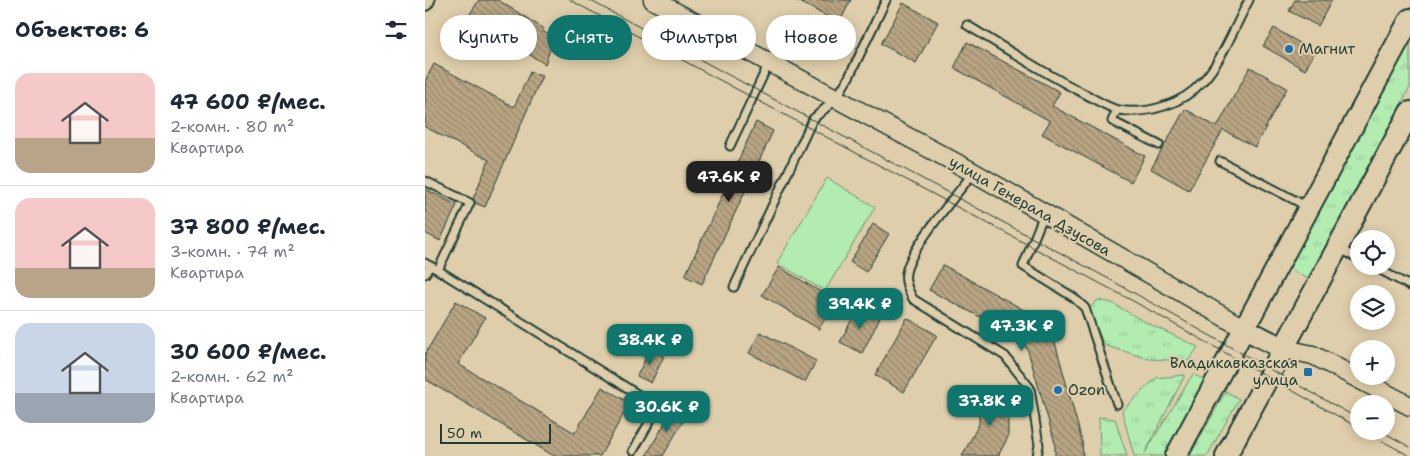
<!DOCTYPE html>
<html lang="ru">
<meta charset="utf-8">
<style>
:root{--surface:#fff;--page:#f2f2f3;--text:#1f2937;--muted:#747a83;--line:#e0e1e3;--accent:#0f766e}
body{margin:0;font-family:"Shantell Sans",sans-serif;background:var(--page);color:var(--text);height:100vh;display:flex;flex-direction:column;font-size:19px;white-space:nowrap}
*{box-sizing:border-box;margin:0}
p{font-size:16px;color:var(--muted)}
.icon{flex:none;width:28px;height:28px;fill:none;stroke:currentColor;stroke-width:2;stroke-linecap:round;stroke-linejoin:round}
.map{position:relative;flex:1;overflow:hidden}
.details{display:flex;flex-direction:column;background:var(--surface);width:425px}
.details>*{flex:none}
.banner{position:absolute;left:15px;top:15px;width:475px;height:45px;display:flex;gap:10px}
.controls{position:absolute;left:925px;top:230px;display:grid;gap:10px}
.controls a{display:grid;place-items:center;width:45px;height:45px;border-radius:50%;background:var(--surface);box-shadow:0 2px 12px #0003;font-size:25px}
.scale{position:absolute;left:15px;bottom:12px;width:111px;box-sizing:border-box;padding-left:5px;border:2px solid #1f3d34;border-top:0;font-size:14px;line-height:18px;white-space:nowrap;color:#1f3d34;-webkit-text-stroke:4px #dfceab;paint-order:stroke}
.price{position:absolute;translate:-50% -42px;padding:0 11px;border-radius:10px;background:var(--accent);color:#fff;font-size:16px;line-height:32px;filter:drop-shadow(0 1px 2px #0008)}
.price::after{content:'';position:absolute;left:50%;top:30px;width:15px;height:11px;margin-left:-8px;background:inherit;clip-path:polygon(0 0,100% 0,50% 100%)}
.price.active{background:#222;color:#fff}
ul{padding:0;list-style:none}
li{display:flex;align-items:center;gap:15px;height:125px;padding:0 15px}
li+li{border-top:1px solid var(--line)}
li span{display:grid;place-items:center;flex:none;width:140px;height:100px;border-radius:15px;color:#555}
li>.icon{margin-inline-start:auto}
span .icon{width:60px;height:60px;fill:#fffc;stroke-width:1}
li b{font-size:21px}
h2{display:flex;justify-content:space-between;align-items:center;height:60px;padding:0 15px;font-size:21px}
.chip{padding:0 18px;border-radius:22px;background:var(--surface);box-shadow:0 2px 12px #0003;font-size:18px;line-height:45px}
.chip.active{background:var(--accent);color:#fff}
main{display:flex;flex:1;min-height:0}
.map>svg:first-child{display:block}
</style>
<main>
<section class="details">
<h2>Объектов: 6<svg class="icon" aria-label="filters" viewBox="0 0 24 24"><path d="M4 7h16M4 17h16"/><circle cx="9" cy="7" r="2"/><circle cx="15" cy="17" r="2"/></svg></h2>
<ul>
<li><span style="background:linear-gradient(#f6c9c9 65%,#b9a48a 0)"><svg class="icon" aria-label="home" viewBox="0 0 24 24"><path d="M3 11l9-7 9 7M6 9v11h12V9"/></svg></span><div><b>47 600 ₽/мес.</b><p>2-комн. · 80 m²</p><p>Квартира</p></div></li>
<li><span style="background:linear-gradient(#f6c9c9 70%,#b9a48a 0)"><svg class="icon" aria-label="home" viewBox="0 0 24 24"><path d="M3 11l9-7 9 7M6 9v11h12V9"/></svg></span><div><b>37 800 ₽/мес.</b><p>3-комн. · 74 m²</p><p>Квартира</p></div></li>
<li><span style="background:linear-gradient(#c9d6e8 70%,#9aa5b1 0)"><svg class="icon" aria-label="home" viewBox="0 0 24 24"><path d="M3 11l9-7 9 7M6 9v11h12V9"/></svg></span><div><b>30 600 ₽/мес.</b><p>2-комн. · 62 m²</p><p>Квартира</p></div></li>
</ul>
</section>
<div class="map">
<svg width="985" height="456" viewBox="0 0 985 456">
<defs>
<pattern id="grass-tufts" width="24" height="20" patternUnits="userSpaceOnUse" patternTransform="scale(1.25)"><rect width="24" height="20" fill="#b2ecb1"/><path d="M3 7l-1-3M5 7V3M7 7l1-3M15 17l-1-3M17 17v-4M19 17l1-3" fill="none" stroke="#99cb99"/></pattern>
<pattern id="building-back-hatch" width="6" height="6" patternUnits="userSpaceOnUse" patternTransform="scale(1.25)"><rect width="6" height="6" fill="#b9a583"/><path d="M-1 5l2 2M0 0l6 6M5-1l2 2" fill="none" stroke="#96886c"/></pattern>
</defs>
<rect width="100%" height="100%" fill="#dfceab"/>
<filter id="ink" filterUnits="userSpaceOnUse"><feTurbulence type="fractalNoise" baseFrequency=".02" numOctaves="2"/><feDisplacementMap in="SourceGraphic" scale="10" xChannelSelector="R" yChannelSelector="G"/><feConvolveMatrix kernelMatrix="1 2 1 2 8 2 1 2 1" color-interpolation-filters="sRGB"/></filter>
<g filter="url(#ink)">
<!-- grass -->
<g fill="url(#grass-tufts)" stroke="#689472">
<path d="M 985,41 L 985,87 L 883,279 L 863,268 Z"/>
<path d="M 673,300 L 687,303 L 718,321 L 773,347 L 763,361 L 724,359 L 679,345 L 664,309 Z"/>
<path d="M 768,374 L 785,383 L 745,456 L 709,456 L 697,411 L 731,378 L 760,375 L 720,453 Z"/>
<path d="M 801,391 L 814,399 L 782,456 L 765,456 Z"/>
<path d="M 674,417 L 690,419 L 702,456 L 675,456 Z"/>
</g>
<!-- garden -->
<path fill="#b2ecb1" stroke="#689472" d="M 402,178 L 450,207 L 400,291 L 352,263 Z"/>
<!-- building -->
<g fill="url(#building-back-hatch)" stroke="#1f3d34">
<path d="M 54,0 L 73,0 L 119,29 L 117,31 L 129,38 L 120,64 L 43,17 Z"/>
<path d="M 371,0 L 426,0 L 414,23 Z"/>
<path d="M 870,0 L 907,0 L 893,26 L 864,11 Z"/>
<path d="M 478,3 L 513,22 L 491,63 L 456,44 Z"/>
<path d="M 849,28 L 890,52 L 880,70 L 838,46 Z"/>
<path d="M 542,42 L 635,92 L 627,106 L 720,156 L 706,182 L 617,134 L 625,121 L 529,68 Z"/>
<path d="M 9,64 L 89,107 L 105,72 L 117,76 L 60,207 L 50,203 L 48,199 L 64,160 L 0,127 L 0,81 Z"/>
<path d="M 825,67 L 862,88 L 830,147 L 798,130 L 764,190 L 726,169 L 760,109 L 792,127 Z"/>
<path d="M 331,122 L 348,131 L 277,284 L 260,276 Z"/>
<path d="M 0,189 L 32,205 L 15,241 L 0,233 Z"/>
<path d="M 448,224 L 464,234 L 441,272 L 425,262 Z"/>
<path d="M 518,265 L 608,315 L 628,335 L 657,441 L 658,456 L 630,456 L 630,443 L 603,351 L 595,338 L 504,290 Z"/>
<path d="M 354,267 L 411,301 L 394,329 L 337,295 Z"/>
<path d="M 31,301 L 60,318 L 33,364 L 150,433 L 177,387 L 205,403 L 175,456 L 129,456 L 0,379 L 0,354 Z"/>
<path d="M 434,306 L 455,318 L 437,353 L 415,342 Z"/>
<path d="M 482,318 L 512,335 L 479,392 L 450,375 Z"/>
<path d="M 335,332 L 391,361 L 380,382 L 324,353 Z"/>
<path d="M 225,349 L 239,356 L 226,383 L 212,376 Z"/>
<path d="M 554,394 L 583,394 L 583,437 L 573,456 L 537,456 L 554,424 Z"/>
<path d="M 249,407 L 262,414 L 238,456 L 221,456 Z"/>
</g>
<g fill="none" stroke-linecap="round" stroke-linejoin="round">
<defs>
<g id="service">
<path d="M 542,25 C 581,49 619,73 660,94 C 670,99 683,108 694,110 C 722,115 758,104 777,82 C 798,59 809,28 824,0"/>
<path d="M 692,110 L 687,121 L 734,145"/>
<path d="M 305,146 L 344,63"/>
<path d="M 795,161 L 883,207"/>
<path d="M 548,173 C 531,196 485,248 481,273 C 479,282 484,291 488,299 L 580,356 L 605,388 L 614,445 L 612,456"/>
<path d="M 0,181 L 45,203 L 13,270 L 233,407 L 208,451"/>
<path d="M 619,214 L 598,266 L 648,297 L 660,308 L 692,404"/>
<path d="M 915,249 L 934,259"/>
<path d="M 0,263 L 13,270"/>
<path d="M 948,266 L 985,286"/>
<path d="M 0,274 L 5,266"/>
<path d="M 309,287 L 388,119 L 410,100 L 424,77 L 461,0"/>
</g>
<path id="minor" d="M 0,3 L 2,0"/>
<g id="tertiary">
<path d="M 228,0 L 548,172 L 820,329"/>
<path d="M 859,349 L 888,355 L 985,406"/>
</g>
<g id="secondary">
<path d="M 820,329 L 859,349"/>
<path d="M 751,456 L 985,19"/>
<path d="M 801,456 L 985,112"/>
</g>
</defs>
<!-- service casing -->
<use href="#service" stroke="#1f3d34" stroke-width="11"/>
<!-- minor casing -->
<use href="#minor" stroke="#1f3d34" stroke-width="18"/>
<!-- tertiary casing -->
<use href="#tertiary" stroke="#1f3d34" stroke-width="21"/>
<!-- secondary casing -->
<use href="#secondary" stroke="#1f3d34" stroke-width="24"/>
<!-- service -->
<use href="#service" stroke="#dfceab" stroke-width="7"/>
<!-- minor -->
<use href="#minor" stroke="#dfceab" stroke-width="14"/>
<!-- tertiary -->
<use href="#tertiary" stroke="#dfceab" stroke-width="18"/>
<!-- secondary -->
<use href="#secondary" stroke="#dfceab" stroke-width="20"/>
<!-- tram -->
<g stroke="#1f3d34" stroke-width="1">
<path d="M 145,0 L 708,301 L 934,428"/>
<path d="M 164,0 L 684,279 L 934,419"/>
<path d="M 939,431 L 985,456"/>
<path d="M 956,431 L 985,447"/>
</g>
</g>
</g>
<!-- markers -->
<g fill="#1f6fb2" stroke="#dfceab" stroke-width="2">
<circle cx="864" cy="49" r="5"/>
<rect x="878" y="367" width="10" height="10" rx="2.5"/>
<circle cx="633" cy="390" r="5"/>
</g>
<g text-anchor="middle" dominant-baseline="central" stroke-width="4" stroke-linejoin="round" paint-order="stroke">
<!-- poi labels -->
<g font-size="15" fill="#1f3d34" stroke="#dfceab" text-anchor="start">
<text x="874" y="49">Магнит</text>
<text x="873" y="363" text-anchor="end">Владикавказская<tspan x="873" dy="17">улица</tspan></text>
<text x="643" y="390">Ozon</text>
</g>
<!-- street labels -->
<g font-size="15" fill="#1f3d34" stroke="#dfceab">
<text transform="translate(605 206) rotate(30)">улица Генерала Дзусова</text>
</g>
</g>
</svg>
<div class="controls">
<a><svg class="icon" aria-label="locate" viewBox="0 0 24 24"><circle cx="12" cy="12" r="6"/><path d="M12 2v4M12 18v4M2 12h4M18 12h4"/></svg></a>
<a><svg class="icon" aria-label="layers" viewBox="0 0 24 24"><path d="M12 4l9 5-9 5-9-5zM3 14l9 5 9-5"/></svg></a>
<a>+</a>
<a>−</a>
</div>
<div class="scale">50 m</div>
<b class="price active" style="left:304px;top:203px">47.6K ₽</b>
<b class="price" style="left:435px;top:330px">39.4K ₽</b>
<b class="price" style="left:597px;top:352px">47.3K ₽</b>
<b class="price" style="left:225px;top:366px">38.4K ₽</b>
<b class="price" style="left:565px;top:427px">37.8K ₽</b>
<b class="price" style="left:242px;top:433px">30.6K ₽</b>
<div class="banner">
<a class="chip">Купить</a>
<a class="chip active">Снять</a>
<a class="chip">Фильтры</a>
<a class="chip">Новое</a>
</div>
</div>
</main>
